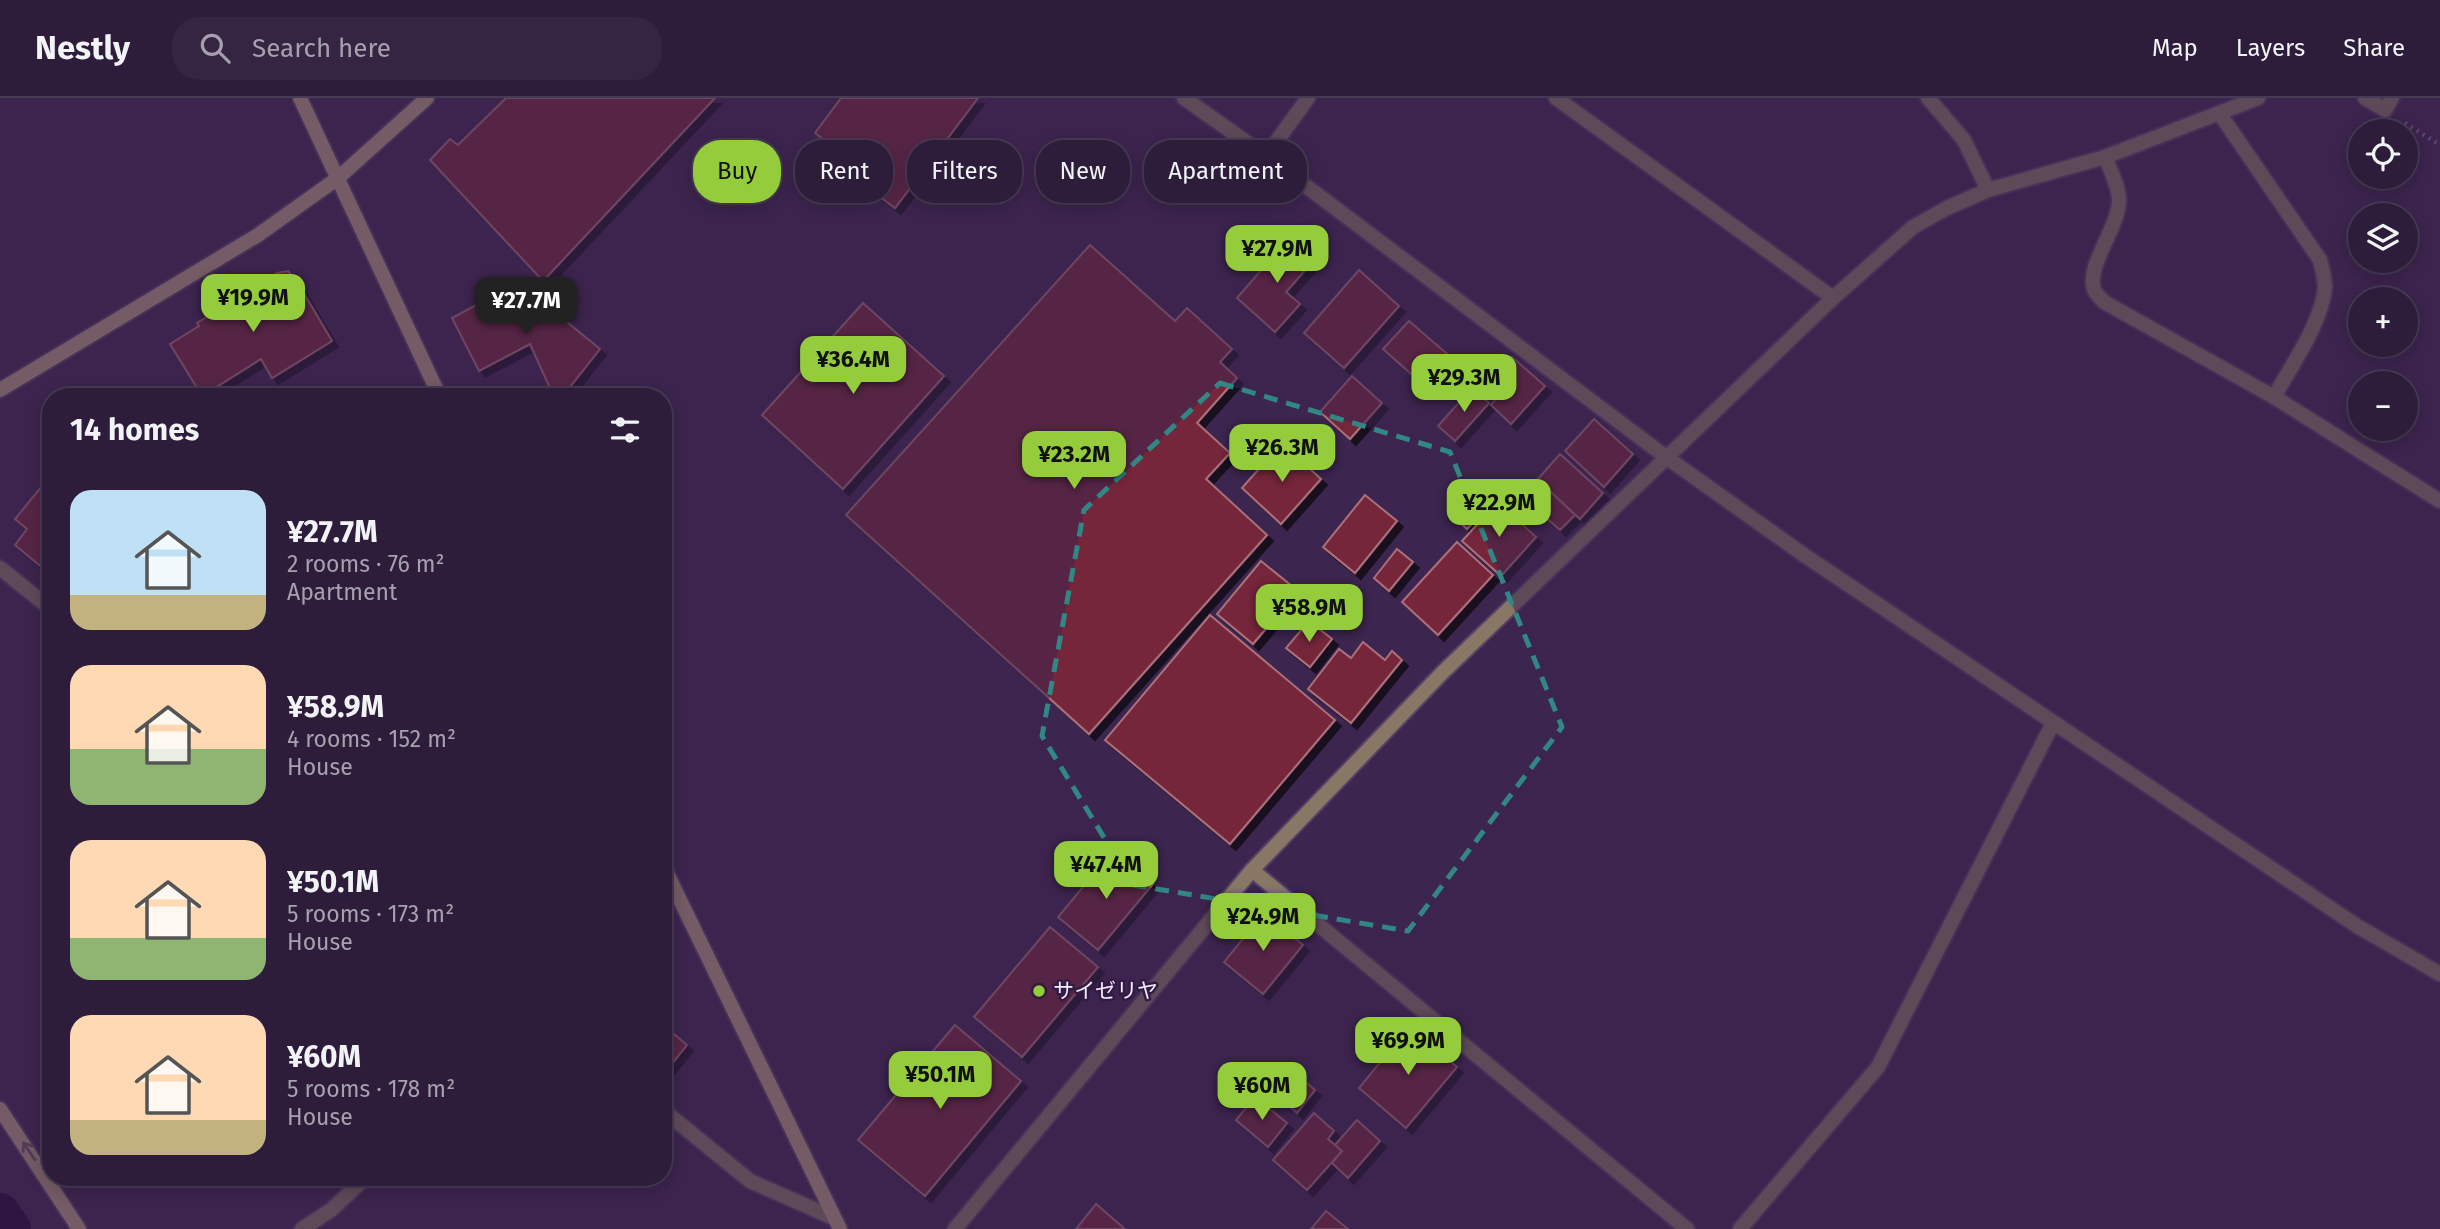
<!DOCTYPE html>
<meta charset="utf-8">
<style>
:root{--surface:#2d1c3a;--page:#352542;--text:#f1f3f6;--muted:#a7a1af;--line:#483a54;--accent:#94cc3c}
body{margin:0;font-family:"Fira Sans","Noto Sans JP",sans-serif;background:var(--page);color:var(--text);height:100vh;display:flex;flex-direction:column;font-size:26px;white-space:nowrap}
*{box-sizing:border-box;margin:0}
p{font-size:23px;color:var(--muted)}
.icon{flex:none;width:38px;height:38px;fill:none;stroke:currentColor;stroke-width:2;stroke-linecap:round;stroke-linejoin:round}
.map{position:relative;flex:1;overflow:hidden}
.side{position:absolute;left:42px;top:290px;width:630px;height:798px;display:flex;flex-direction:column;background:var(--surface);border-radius:28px;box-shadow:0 4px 18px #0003,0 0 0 2px var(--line)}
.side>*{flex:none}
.hud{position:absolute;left:693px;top:42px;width:665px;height:63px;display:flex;gap:14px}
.tools{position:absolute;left:2348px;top:21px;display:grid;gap:14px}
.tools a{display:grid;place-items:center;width:70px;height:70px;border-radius:50%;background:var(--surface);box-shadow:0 4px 18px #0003,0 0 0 2px var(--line);font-size:35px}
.price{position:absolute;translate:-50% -60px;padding:0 16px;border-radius:14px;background:var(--accent);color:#111;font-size:23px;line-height:46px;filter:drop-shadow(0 2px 4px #0008)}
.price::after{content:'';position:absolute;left:50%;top:42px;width:21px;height:16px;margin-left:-10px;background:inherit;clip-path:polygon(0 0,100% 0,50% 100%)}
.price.selected{background:#222;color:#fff}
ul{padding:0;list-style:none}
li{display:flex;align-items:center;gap:21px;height:175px;padding:0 28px}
li span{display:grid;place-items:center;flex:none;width:196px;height:140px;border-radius:21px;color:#555}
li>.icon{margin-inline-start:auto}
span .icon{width:84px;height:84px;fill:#fffc;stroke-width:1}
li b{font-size:30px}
h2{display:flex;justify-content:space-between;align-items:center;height:84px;padding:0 28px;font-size:30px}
.chip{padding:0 24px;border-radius:28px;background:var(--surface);box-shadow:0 4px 18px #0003,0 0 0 2px var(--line);font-size:24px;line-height:63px}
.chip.selected{background:var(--accent);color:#111}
header{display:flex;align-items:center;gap:42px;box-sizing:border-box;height:98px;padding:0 35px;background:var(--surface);border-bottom:2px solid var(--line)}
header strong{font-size:33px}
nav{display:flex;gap:38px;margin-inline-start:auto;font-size:24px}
.search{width:490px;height:63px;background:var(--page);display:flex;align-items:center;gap:18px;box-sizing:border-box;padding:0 24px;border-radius:28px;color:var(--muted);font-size:26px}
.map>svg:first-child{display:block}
</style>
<header>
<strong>Nestly</strong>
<div class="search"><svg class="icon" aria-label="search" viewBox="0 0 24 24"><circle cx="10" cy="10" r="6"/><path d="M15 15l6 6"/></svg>Search here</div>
<nav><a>Map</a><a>Layers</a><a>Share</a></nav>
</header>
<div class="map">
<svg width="2440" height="1131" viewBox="0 0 2440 1131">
<defs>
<filter id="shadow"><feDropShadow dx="6" dy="6" stdDeviation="0" flood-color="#0009"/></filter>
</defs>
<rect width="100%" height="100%" fill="#3c254e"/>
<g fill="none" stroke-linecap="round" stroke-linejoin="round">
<!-- canal -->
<path stroke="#200332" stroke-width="40" d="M 0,1115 L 11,1131"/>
</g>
<!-- building -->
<g fill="#75273a" stroke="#ab707a" stroke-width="2" filter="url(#shadow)">
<path d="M 506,0 L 715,0 L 543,183 L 430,62 L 450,41 L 458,47 Z"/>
<path d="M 841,0 L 978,0 L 895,110 L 844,72 L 851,63 L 815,35 Z"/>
<path d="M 1290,139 L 1315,161 L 1286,194 L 1300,206 L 1275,234 L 1237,200 Z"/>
<path d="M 1090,147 L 1175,223 L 1187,210 L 1232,251 L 1220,264 L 1237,280 L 1197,325 L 1230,355 L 1206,381 L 1267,437 L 1089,636 L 846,417 Z"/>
<path d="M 1359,172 L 1399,208 L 1344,270 L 1304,235 Z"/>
<path d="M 288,173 L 296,182 L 332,243 L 272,280 L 261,261 L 202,298 L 170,246 L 199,228 L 197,225 L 277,175 Z"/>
<path d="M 510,189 L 515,199 L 524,189 L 600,251 L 562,299 L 554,299 L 530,246 L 479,273 L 452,220 Z"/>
<path d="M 863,205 L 944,278 L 843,391 L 762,317 Z"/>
<path d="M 1409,223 L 1453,261 L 1427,290 L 1383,251 Z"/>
<path d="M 1512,259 L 1545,288 L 1511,326 L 1491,307 L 1500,296 L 1488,285 Z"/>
<path d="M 1352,278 L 1382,305 L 1350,341 L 1320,314 Z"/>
<path d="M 1472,290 L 1489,305 L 1455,343 L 1438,328 Z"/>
<path d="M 1594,321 L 1633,356 L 1604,389 L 1565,353 Z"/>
<path d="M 1282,345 L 1321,381 L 1281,426 L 1242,390 Z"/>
<path d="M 1560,356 L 1603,395 L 1580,421 L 1537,382 Z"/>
<path d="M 51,377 L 51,465 L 44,471 L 15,447 L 27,431 L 15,421 Z"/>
<path d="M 1476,382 L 1496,400 L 1467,431 L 1448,413 Z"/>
<path d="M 1550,393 L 1575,417 L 1560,432 L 1535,410 Z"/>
<path d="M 1365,397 L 1397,423 L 1355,475 L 1323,449 Z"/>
<path d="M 1498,404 L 1536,439 L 1501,478 L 1462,443 Z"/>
<path d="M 1457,444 L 1493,477 L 1438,537 L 1402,504 Z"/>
<path d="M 1397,451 L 1413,464 L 1389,493 L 1374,480 Z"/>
<path d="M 1261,463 L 1298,493 L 1253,546 L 1217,516 Z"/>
<path d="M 1210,517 L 1335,622 L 1230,746 L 1105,642 Z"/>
<path d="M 1309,523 L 1332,541 L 1310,569 L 1286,550 Z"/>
<path d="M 1363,544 L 1385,562 L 1392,553 L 1402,562 L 1351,625 L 1308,591 L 1339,551 L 1351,560 Z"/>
<path d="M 1113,753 L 1153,786 L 1098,852 L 1058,819 Z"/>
<path d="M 1264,815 L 1303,847 L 1263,896 L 1224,864 Z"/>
<path d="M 1050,829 L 1098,869 L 1022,959 L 974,919 Z"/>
<path d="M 663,927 L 687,947 L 663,977 Z"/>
<path d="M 955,927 L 1021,983 L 925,1098 L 858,1042 Z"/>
<path d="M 1409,929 L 1457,969 L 1406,1030 L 1359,990 Z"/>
<path d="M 1283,965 L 1315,992 L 1297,1015 L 1265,987 Z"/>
<path d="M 1255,999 L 1287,1025 L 1268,1049 L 1236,1022 Z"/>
<path d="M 1314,1015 L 1334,1033 L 1328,1041 L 1342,1053 L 1307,1092 L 1273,1062 Z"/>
<path d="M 1357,1022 L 1380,1043 L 1348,1080 L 1332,1065 L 1342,1053 L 1335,1047 Z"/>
<path d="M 1096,1106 L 1125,1131 L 1076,1131 Z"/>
<path d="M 1326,1113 L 1348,1131 L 1311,1131 Z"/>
</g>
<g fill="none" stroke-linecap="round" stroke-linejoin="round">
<defs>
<path id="lane" d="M 1740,1131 L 1878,969 L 2053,625"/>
<g id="street">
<path d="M 1184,0 L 1266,58 L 1666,359 L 1804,457 L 2357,828 L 2440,876"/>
<path d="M 1556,0 L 1833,200"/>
<path d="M 1928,0 L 1964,42 L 1988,92"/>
<path d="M 2365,0 L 2385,12 L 2392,0"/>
<path d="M 2220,16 L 2320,162 C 2322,171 2325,180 2325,189 C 2322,225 2291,268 2274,299"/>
<path d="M 1266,58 L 1308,0"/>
<path d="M 2105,59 C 2111,73 2118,87 2119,101 C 2120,128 2086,167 2094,191 C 2095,195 2101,201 2104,204 L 2274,299 L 2440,403"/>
<path d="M 0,470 L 51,511"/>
<path d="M 1252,772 L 1687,1131"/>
<path d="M 663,1012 L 750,1083 L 834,1120"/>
<path d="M 302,1131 L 331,1112 L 365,1080"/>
<path d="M 955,1131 L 1252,772 L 1443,574 L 1833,200 L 1913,129 L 1947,110 L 1988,92 L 2105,59 L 2258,0"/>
</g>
<g id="secondary">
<path d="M 300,0 L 440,299"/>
<path d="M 0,292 L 258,137 L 338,80 L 427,0"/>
<path d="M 663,767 L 840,1131"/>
<path d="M 0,1011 L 79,1131"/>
</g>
</defs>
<!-- lane casing -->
<use href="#lane" stroke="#564167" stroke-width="18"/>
<!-- street casing -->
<use href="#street" stroke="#564167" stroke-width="18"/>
<!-- secondary casing -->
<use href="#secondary" stroke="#564167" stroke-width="18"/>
<!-- path -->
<path stroke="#857495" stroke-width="4.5" stroke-dasharray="2 5" stroke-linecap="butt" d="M 2405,25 L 2440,47"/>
<!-- lane -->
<use href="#lane" stroke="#887765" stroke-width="14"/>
<!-- street -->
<use href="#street" stroke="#887765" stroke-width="14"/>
<!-- secondary -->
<use href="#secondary" stroke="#b99e81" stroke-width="14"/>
</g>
<!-- one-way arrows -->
<defs><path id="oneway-shaft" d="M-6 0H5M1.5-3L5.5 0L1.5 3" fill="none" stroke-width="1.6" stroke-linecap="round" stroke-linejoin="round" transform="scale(1.75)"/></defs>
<use stroke="#6f565f" href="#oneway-shaft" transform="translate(29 1053) rotate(-124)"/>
<!-- marked area -->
<path d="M0 0H2440V1131H0ZM 1220,285 L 1450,354 L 1562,629 L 1408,833 L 1133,787 L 1042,638 L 1084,412 Z" fill="#3c254e" fill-opacity=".55" fill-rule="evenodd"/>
<path fill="none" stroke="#318784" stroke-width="5" stroke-dasharray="14 9" stroke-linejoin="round" d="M 1220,285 L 1450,354 L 1562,629 L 1408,833 L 1133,787 L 1042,638 L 1084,412 Z"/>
<!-- markers -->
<circle fill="#94cc3c" stroke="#321b43" stroke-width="2.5" cx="1039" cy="893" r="7"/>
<g text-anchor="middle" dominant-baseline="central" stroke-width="5" stroke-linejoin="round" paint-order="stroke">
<!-- poi labels -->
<g font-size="21" fill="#f4eaff" stroke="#321b43" text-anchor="start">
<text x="1053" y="893">サイゼリヤ</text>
</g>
</g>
</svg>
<div class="tools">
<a><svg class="icon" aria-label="locate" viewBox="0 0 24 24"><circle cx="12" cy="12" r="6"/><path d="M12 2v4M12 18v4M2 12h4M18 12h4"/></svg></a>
<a><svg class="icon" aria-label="layers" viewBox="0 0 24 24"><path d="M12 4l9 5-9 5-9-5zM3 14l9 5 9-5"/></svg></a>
<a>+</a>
<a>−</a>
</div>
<b class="price" style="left:1277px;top:187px">¥27.9M</b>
<b class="price" style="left:253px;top:236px">¥19.9M</b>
<b class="price selected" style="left:526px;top:239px">¥27.7M</b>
<b class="price" style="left:853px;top:298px">¥36.4M</b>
<b class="price" style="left:1464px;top:316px">¥29.3M</b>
<b class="price" style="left:1282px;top:386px">¥26.3M</b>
<b class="price" style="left:1074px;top:393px">¥23.2M</b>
<b class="price" style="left:1499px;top:441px">¥22.9M</b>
<b class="price" style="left:1309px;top:546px">¥58.9M</b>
<b class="price" style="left:1106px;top:803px">¥47.4M</b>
<b class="price" style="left:1263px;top:855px">¥24.9M</b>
<b class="price" style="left:1408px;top:979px">¥69.9M</b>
<b class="price" style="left:940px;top:1013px">¥50.1M</b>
<b class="price" style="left:1262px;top:1024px">¥60M</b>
<div class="hud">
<a class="chip selected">Buy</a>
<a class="chip">Rent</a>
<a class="chip">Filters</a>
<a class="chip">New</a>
<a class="chip">Apartment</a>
</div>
<section class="side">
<h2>14 homes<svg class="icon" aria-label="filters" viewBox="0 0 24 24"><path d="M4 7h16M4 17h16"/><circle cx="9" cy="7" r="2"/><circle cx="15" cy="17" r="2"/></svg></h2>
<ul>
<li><span style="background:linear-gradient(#bfe0f5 75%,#c2b280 0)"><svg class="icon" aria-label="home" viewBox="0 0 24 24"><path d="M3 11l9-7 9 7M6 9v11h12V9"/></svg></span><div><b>¥27.7M</b><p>2 rooms · 76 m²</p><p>Apartment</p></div></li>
<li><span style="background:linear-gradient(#ffd9b3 60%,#8fb573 0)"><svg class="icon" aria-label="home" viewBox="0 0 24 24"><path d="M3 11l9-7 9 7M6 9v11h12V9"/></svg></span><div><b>¥58.9M</b><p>4 rooms · 152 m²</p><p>House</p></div></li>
<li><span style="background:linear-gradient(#ffd9b3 70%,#8fb573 0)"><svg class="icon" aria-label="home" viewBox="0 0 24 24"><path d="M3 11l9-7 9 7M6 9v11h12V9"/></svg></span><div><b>¥50.1M</b><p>5 rooms · 173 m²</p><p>House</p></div></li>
<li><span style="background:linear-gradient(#ffd9b3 75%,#c2b280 0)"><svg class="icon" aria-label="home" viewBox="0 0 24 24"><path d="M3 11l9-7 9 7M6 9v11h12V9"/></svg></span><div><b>¥60M</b><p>5 rooms · 178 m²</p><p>House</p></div></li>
</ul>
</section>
</div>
